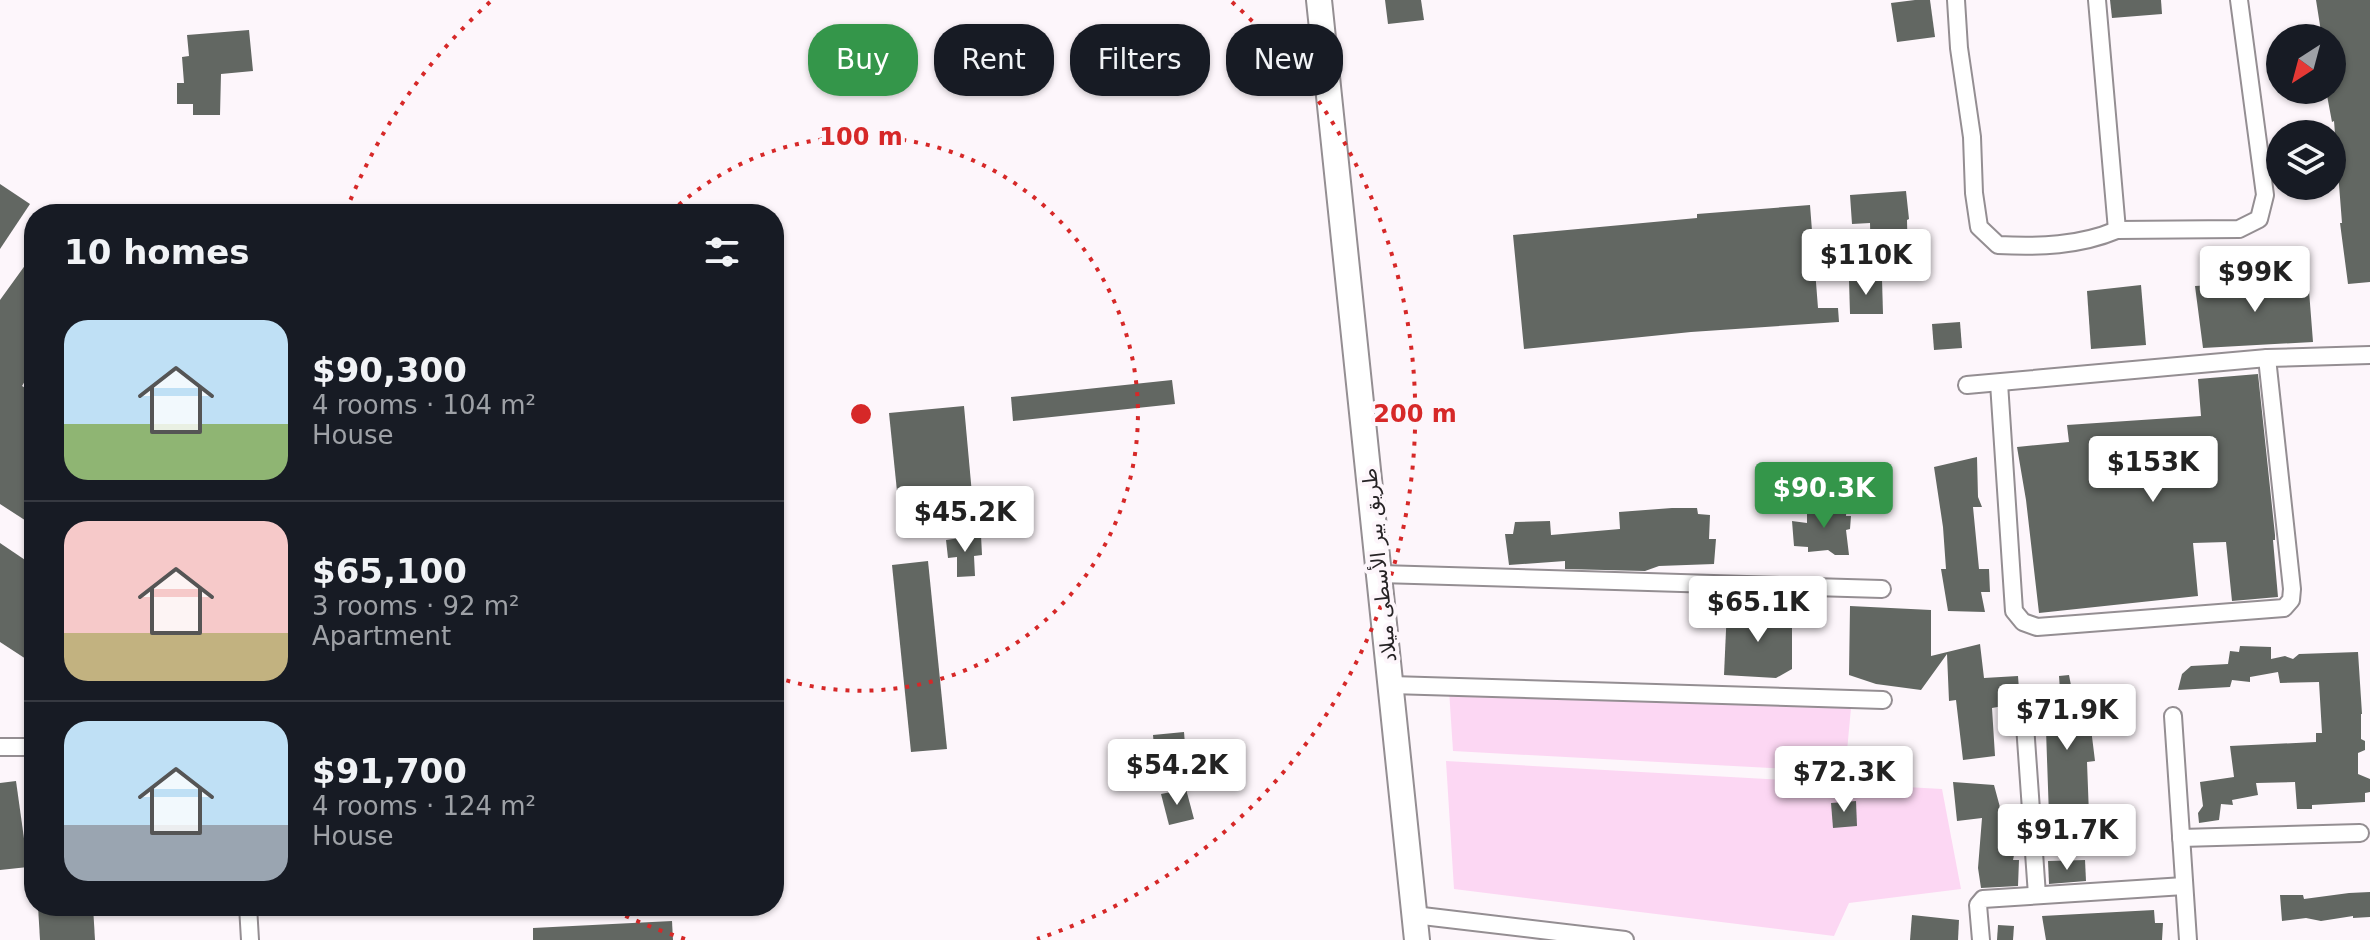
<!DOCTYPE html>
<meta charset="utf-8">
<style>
:root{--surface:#171b24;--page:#242831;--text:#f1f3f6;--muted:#9ea1a6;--line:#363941;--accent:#34964a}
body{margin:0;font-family:"DejaVu Sans","Noto Naskh Arabic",sans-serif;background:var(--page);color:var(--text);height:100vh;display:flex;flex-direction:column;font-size:30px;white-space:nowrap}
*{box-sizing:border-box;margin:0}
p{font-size:26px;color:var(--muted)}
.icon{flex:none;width:44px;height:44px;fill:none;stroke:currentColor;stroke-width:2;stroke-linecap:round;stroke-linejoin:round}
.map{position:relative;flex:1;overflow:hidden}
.drawer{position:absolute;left:24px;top:204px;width:760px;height:712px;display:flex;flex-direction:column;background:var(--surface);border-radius:32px;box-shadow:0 2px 6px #0004}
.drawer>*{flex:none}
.top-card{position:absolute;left:808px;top:24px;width:760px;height:72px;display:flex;gap:16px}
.needle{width:52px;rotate:216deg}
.tools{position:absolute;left:2266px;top:24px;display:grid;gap:16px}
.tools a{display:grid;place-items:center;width:80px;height:80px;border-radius:50%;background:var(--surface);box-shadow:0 2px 6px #0004;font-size:40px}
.price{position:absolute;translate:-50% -68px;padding:0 18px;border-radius:8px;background:#fff;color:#222;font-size:26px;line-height:52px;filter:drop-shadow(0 2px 4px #0008)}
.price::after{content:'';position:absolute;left:50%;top:48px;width:24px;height:18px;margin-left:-12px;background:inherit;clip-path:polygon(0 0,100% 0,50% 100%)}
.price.on{background:var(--accent);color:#fff}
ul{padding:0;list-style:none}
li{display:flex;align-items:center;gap:24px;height:200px;padding:0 40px}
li+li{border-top:2px solid var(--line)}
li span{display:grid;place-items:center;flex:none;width:224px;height:160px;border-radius:24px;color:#555}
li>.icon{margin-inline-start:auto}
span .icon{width:96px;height:96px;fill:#fffc;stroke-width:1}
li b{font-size:34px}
h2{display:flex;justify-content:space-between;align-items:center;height:96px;padding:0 40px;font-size:34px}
.chip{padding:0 28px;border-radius:32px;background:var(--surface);box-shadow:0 2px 6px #0004;font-size:28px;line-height:72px}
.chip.on{background:var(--accent);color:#fff}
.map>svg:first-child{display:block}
</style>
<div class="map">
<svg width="2370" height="940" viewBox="0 0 2370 940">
<rect width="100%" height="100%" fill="#fdf6fb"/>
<!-- green -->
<g fill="#fcd7f3">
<path d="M 1449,690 L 1851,708 L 1845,772 L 1453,751 Z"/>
<path d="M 1446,761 L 1942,789 L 1961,889 L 1849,903 L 1834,936 L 1454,889 Z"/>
</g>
<!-- building -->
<g fill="#626762">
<path d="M 1385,0 L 1421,0 L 1424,20 L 1388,24 Z"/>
<path d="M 1915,0 L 1930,0 L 1935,37 L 1897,42 L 1891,3 Z"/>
<path d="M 2110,0 L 2161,0 L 2162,14 L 2112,18 Z"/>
<path d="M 2316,0 L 2370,0 L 2370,282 L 2348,284 L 2340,223 L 2342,223 L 2334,121 L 2332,122 L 2326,90 L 2332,90 L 2332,38 L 2322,38 Z"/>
<path d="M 249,30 L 253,71 L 221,74 L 220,115 L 193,115 L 193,104 L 177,104 L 177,83 L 184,83 L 182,57 L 189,56 L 187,35 Z"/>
<path d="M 0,184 L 30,204 L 0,249 Z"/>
<path d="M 1906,191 L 1909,219 L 1907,220 L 1908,263 L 1871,264 L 1870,223 L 1852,224 L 1850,195 Z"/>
<path d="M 1810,205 L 1818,308 L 1838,308 L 1839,322 L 1691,332 L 1524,349 L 1513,235 L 1697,218 L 1697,214 Z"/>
<path d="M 34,253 L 34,366 L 22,386 L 34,393 L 34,526 L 0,504 L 0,300 Z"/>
<path d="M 2308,278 L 2313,342 L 2203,348 L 2195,286 L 2249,283 L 2249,288 Z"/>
<path d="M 1882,279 L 1883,314 L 1850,314 L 1849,280 Z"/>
<path d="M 2141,285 L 2146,345 L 2091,349 L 2087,291 Z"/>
<path d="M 1960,322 L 1962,348 L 1934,350 L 1932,324 Z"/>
<path d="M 2258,374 L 2275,535 L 2275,540 L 2273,540 L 2278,597 L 2232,601 L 2226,542 L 2193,543 L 2198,596 L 2039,613 L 2026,500 L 2017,447 L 2069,442 L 2067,425 L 2201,416 L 2198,379 Z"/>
<path d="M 1172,380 L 1175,404 L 1013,421 L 1011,397 Z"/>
<path d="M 964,406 L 972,494 L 898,501 L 889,413 Z"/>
<path d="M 1977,457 L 1978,497 L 1982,507 L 1973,507 L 1979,569 L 1989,569 L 1990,592 L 1981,592 L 1985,612 L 1948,611 L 1941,569 L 1946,569 L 1943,527 L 1934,467 Z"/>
<path d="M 1847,504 L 1846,516 L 1851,516 L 1850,529 L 1846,530 L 1849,555 L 1835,555 L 1828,550 L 1808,552 L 1808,547 L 1794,546 L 1792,521 L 1807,523 L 1807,508 Z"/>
<path d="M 1672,508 L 1697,508 L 1698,514 L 1710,515 L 1709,539 L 1716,539 L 1714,564 L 1659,566 L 1645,571 L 1565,569 L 1565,561 L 1509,565 L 1505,534 L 1513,534 L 1515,522 L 1550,521 L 1551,535 L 1620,529 L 1619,512 Z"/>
<path d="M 981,535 L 982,555 L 974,556 L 975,576 L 957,577 L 957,557 L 948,558 L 946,540 Z"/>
<path d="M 0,543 L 34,566 L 34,648 L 26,659 L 0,642 Z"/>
<path d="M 928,561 L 947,749 L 911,752 L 892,565 Z"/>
<path d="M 1850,606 L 1931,610 L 1931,656 L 1980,644 L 1984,678 L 2018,676 L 2020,703 L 1992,708 L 1995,756 L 1963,760 L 1956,700 L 1949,701 L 1947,654 L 1921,690 L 1876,684 L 1849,675 Z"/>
<path d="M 1727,608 L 1792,617 L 1792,669 L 1776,678 L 1724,675 Z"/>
<path d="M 2240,646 L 2271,647 L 2271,659 L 2285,656 L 2293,659 L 2299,654 L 2358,652 L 2362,714 L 2361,714 L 2361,739 L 2365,741 L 2365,750 L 2358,753 L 2358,774 L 2370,779 L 2370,792 L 2365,793 L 2365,802 L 2312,805 L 2312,809 L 2297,809 L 2295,782 L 2256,783 L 2258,795 L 2232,800 L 2233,805 L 2221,804 L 2219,820 L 2199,823 L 2198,813 L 2203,806 L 2200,782 L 2234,777 L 2230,746 L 2316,742 L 2316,733 L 2322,733 L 2319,682 L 2280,683 L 2278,672 L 2250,677 L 2250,682 L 2232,680 L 2230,687 L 2178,690 L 2182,674 L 2191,666 L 2228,664 L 2230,651 L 2239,652 Z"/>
<path d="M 2069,675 L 2075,706 L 2088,704 L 2095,761 L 2087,762 L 2089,815 L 2049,816 L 2046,730 L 2036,729 L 2033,707 L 2061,705 L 2059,676 Z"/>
<path d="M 1184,732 L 1186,757 L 1155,759 L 1153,735 Z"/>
<path d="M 16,781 L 28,867 L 0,870 L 0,783 Z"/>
<path d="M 1953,782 L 1994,785 L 2008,837 L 2018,837 L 2013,860 L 2019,860 L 2018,886 L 1981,888 L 1978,868 L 1982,818 L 1957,821 Z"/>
<path d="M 1186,789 L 1194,819 L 1169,825 L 1161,794 Z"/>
<path d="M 1856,801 L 1857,826 L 1833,828 L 1831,803 Z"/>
<path d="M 2085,860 L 2086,881 L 2049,884 L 2048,861 Z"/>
<path d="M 2370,892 L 2370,917 L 2353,918 L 2353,916 L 2321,921 L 2306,918 L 2282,921 L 2280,895 L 2303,895 L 2304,899 L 2349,893 Z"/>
<path d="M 38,906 L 93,906 L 95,940 L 40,940 Z"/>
<path d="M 2154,910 L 2155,923 L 2163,923 L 2162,940 L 2046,940 L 2042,916 Z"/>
<path d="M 1912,915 L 1959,920 L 1958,940 L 1910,940 Z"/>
<path d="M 672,921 L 673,940 L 533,940 L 533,928 Z"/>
<path d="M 1998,925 L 2014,926 L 2013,940 L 1997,940 Z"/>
</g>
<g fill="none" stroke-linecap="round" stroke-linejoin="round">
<defs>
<g id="street">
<path d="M 1956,0 L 1959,48 L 1972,137 L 1974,193 L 1979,227 L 1998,245 C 2039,247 2079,246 2117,230 L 2239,229 L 2259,219 L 2265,195 L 2239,0"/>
<path d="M 2097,0 L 2117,230"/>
<path d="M 1999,383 L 2014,611 L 2023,622 L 2037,627 L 2284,608 L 2291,600 L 2292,589 L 2267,358"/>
<path d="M 1967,385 L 2267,358 L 2370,355"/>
<path d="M 1380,574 L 1882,589"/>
<path d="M 1391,685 L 1883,700"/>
<path d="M 2173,716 L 2188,940"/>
<path d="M 2025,725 L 2037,895"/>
<path d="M 0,747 L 34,747"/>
<path d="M 2181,838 L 2360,833"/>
<path d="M 248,906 L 250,940"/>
<path d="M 1414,915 L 1625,940"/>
<path d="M 1981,940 L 1978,905 L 1983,899 L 2184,886"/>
</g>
<path id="primary" d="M 1319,0 L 1417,940"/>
</defs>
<!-- street casing -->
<use href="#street" stroke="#948e92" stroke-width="20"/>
<!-- primary casing -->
<use href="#primary" stroke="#948e92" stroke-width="28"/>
<!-- street -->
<use href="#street" stroke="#fff" stroke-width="16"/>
<!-- primary -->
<use href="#primary" stroke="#fff" stroke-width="24"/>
</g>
<!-- distance rings -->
<g fill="none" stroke="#d62828" stroke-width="4" stroke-dasharray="4 8">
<path d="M670 213A277 277 0 1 1 775 677"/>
<path d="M685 939A554 554 0 0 1 609 908M346 211A554 554 0 0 1 490 2M1232 2A554 554 0 0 1 1037 939"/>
</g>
<g text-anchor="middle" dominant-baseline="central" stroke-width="8" stroke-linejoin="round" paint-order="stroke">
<!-- street labels -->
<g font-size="20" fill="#262325" stroke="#fdf6fb">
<text transform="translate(1379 565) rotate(-96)">طريق بير الأسطى ميلاد</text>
</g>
</g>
<circle cx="861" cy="414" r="12" fill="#d62828" stroke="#fdf6fb" stroke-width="4"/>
<g font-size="24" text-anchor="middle" font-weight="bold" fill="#d62828" stroke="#fdf6fb" stroke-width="8" stroke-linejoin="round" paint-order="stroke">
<text x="861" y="145">100 m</text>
<text x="1415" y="422">200 m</text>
</g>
</svg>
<div class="tools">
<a><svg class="needle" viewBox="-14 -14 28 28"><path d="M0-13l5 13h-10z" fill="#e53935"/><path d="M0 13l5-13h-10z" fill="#9ea1a6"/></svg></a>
<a><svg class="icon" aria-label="layers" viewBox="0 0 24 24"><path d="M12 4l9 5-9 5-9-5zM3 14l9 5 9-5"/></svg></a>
</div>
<b class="price" style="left:1866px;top:297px">$110K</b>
<b class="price" style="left:2255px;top:314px">$99K</b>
<b class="price" style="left:2153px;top:504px">$153K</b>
<b class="price on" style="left:1824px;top:530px">$90.3K</b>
<b class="price" style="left:965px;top:554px">$45.2K</b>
<b class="price" style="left:1758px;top:644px">$65.1K</b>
<b class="price" style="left:2067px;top:752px">$71.9K</b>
<b class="price" style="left:1177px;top:807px">$54.2K</b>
<b class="price" style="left:1844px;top:814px">$72.3K</b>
<b class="price" style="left:2067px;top:872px">$91.7K</b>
<div class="top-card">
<a class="chip on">Buy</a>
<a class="chip">Rent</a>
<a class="chip">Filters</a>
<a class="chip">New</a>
</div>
<section class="drawer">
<h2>10 homes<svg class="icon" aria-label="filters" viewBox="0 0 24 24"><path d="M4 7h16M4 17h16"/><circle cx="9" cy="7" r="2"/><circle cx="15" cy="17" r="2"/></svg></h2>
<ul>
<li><span style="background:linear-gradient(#bfe0f5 65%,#8fb573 0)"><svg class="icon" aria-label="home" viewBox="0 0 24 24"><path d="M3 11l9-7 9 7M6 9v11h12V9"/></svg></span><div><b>$90,300</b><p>4 rooms · 104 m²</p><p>House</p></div></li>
<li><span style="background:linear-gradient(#f6c9c9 70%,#c2b280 0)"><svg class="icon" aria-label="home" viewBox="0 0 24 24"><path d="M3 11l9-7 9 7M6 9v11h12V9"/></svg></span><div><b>$65,100</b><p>3 rooms · 92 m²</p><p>Apartment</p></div></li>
<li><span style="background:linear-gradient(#bfe0f5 65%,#9aa5b1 0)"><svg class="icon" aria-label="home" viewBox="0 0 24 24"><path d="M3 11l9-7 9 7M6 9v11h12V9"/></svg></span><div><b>$91,700</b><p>4 rooms · 124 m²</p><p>House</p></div></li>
</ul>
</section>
</div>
